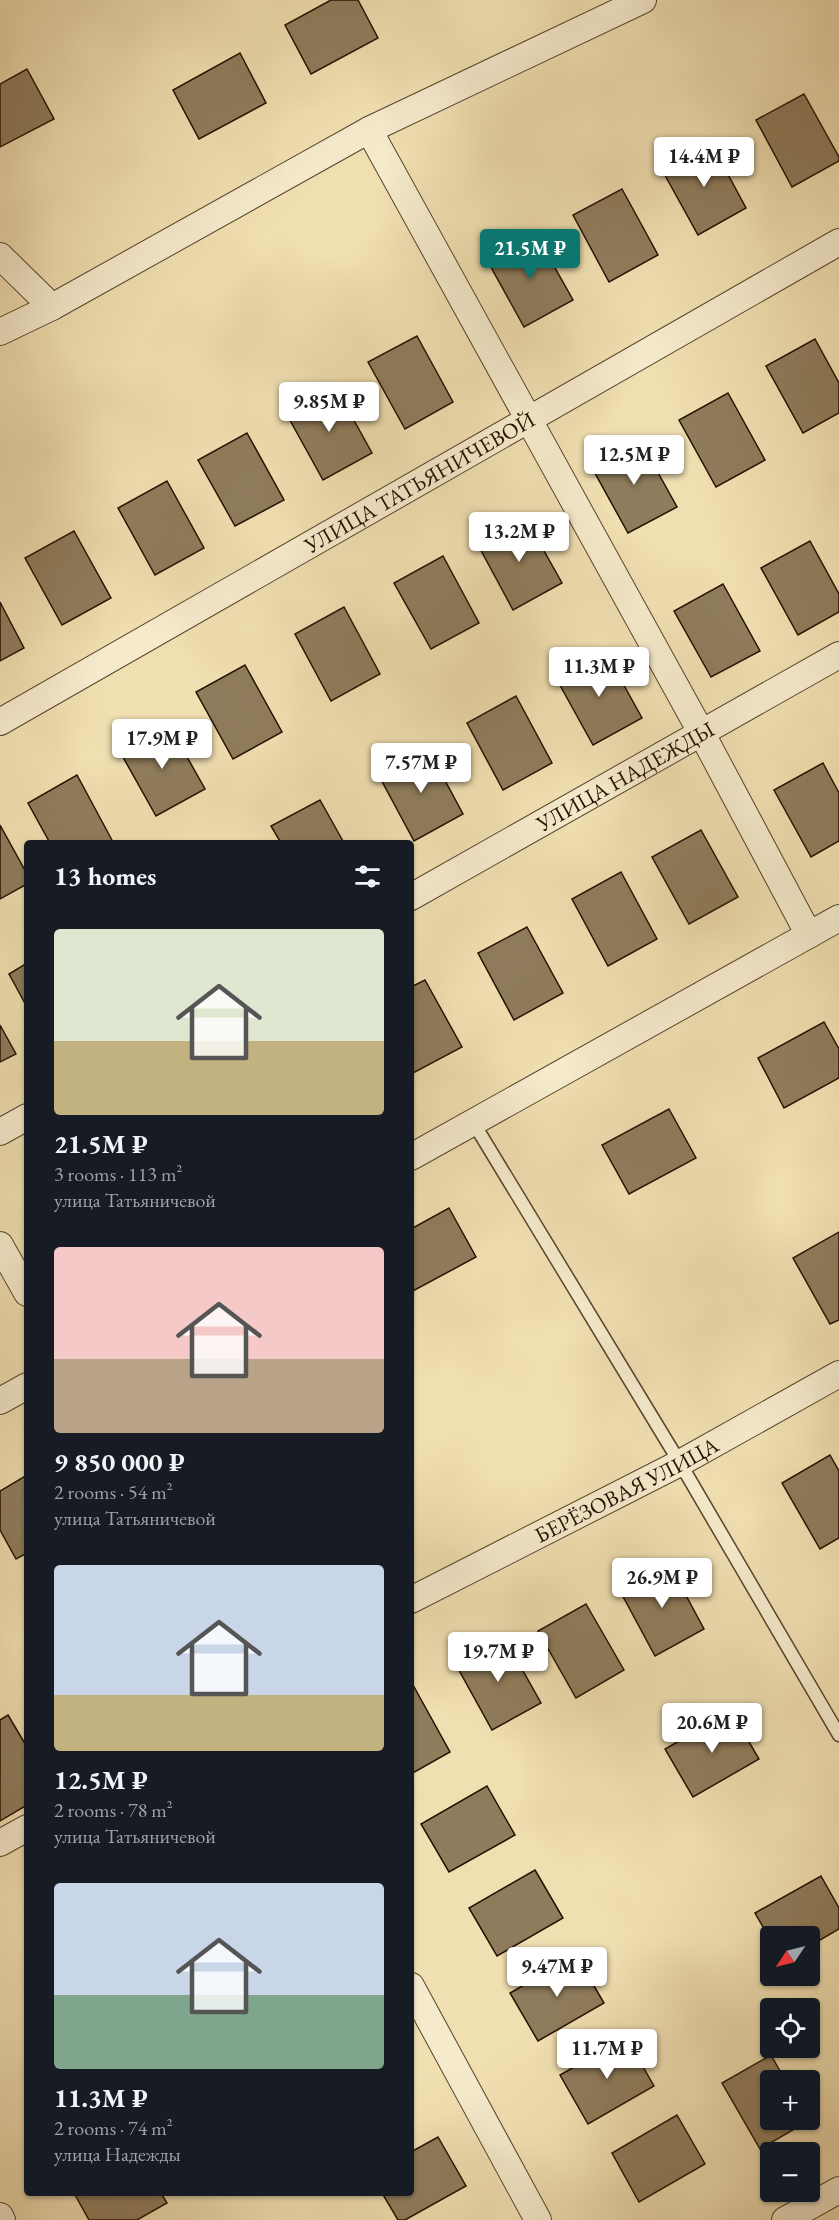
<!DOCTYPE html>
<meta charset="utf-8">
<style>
:root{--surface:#171b24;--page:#242831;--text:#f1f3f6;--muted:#9ea1a6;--accent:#0f766e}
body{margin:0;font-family:"EB Garamond",serif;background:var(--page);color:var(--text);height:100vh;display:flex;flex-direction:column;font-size:22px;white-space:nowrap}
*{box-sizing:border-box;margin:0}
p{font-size:20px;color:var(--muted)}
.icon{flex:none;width:33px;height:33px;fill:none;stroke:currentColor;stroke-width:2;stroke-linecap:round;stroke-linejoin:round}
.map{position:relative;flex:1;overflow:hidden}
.sheet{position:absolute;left:24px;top:840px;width:390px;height:1356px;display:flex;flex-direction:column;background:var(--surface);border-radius:6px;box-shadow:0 2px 4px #0004}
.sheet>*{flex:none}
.needle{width:39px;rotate:235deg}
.fabs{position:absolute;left:760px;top:1926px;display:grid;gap:12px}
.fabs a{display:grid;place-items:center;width:60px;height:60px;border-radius:6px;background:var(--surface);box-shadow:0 2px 4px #0004;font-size:30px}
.price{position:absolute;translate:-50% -51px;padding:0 14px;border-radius:6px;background:#fff;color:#222;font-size:20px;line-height:39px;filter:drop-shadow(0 2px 3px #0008)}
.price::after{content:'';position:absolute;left:50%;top:36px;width:18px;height:14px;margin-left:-9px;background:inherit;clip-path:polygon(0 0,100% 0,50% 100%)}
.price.active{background:var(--accent);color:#fff}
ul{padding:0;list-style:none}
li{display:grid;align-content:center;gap:12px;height:318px;padding:0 30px}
li span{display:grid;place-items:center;height:186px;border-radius:6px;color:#555}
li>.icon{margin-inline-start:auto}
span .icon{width:108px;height:108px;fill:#fffc;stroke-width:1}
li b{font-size:26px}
h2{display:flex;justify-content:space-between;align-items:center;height:72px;padding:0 30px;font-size:26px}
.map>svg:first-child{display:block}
</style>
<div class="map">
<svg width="839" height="2220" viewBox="0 0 839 2220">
<rect width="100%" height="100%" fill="#f0dfb1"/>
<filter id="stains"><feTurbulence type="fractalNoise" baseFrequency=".00333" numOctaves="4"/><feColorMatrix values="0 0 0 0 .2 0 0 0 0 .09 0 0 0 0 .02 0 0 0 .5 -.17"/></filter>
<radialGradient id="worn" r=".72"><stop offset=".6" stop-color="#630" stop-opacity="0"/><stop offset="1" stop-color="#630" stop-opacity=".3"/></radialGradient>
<!-- building -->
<g fill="#8f7c5c" stroke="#251100" stroke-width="1.5">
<path d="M 331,0 L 358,0 L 378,38 L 311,74 L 285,25 Z"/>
<path d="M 240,53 L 266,103 L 199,139 L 173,90 Z"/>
<path d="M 27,69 L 54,119 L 0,147 L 0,84 Z"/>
<path d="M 804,94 L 839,157 L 839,161 L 792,187 L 756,120 Z"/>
<path d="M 710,141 L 746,208 L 698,235 L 661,168 Z"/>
<path d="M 622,189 L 658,255 L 609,282 L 573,215 Z"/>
<path d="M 536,234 L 573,300 L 524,327 L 487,260 Z"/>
<path d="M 417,336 L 453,402 L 405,429 L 368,362 Z"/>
<path d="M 815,339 L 839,383 L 839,413 L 803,433 L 766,366 Z"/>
<path d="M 335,386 L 372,453 L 323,480 L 286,413 Z"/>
<path d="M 728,393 L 765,460 L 716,487 L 679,420 Z"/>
<path d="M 247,433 L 284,500 L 235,526 L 198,460 Z"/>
<path d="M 640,440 L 677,507 L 628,533 L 591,466 Z"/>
<path d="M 167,481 L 204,548 L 155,575 L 118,508 Z"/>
<path d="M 525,517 L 562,583 L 513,610 L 477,543 Z"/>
<path d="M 74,531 L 111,598 L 62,625 L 25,558 Z"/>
<path d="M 810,541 L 839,594 L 839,612 L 798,635 L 761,568 Z"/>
<path d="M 443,556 L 479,623 L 431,649 L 394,583 Z"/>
<path d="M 723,584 L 760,651 L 711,677 L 674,611 Z"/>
<path d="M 0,602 L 24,648 L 0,661 Z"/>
<path d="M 344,607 L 380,674 L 331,701 L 295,634 Z"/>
<path d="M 605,651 L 642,718 L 593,745 L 556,678 Z"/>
<path d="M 245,665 L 282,732 L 233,759 L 196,692 Z"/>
<path d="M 516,696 L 552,763 L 503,790 L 467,723 Z"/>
<path d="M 168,723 L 205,789 L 156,816 L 119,750 Z"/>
<path d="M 427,747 L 463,814 L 414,841 L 378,774 Z"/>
<path d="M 823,763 L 839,793 L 839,841 L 811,857 L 774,790 Z"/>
<path d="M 77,775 L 113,842 L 112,843 L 50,843 L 28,803 Z"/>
<path d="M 320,800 L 344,843 L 281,843 L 271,826 Z"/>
<path d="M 0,825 L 27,874 L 27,884 L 0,899 Z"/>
<path d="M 701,830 L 738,897 L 689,924 L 652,857 Z"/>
<path d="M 621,872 L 657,939 L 608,966 L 572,899 Z"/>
<path d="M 527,927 L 563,993 L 514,1020 L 478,953 Z"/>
<path d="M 27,963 L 27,1007 L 9,974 Z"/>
<path d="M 425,980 L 462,1047 L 413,1073 L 411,1070 L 411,987 Z"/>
<path d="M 824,1022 L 839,1049 L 839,1078 L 784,1108 L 758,1058 Z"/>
<path d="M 0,1025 L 16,1054 L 0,1062 Z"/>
<path d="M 669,1109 L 696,1158 L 629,1194 L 602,1145 Z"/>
<path d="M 449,1208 L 476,1257 L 411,1292 L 411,1229 Z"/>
<path d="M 839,1232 L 839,1320 L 830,1324 L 793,1258 Z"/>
<path d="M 830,1455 L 839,1471 L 839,1538 L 820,1549 L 782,1483 Z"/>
<path d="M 27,1475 L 27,1553 L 16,1559 L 0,1530 L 0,1491 Z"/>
<path d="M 668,1562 L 704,1629 L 655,1656 L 619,1589 Z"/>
<path d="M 586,1604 L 624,1670 L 576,1698 L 538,1631 Z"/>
<path d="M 504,1637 L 541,1703 L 492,1730 L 455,1663 Z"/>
<path d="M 413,1685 L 450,1752 L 411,1774 L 411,1686 Z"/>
<path d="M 731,1711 L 759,1759 L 693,1797 L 665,1749 Z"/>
<path d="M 8,1715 L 27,1747 L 27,1805 L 0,1821 L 0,1720 Z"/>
<path d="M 487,1786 L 515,1835 L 449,1872 L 421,1824 Z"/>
<path d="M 535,1870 L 563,1918 L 497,1956 L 469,1908 Z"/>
<path d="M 821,1876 L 839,1908 L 839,1929 L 810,1946 L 810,1936 L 771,1936 L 771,1941 L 755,1913 Z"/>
<path d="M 576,1955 L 604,2003 L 538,2041 L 510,1993 Z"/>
<path d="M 626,2037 L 654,2086 L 588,2124 L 560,2075 Z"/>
<path d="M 771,2055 L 785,2080 L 771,2080 L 771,2120 L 807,2120 L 808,2121 L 760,2149 L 722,2083 Z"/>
<path d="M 677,2115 L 705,2164 L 639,2202 L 612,2153 Z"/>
<path d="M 438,2137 L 466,2186 L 405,2220 L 398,2220 L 382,2193 L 411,2193 L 411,2152 Z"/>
<path d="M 74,2193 L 161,2193 L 167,2203 L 137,2220 L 89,2220 Z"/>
</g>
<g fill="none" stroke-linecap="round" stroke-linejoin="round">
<defs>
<path id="service" d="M 473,1122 L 680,1463 L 839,1735"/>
<g id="minor">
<path d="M 369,130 L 701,732 L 809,935"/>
<path d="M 0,256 L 52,307"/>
<path d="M 0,332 L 52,307 L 369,130 L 643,0"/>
<path id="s1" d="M 0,722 L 839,242"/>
<path id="s2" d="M 411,897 L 839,655"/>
<path d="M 0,1132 L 27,1117"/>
<path d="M 411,1157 L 839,918"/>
<path d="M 0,1245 L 27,1293"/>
<path d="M 0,1401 L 27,1386"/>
<path id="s3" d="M 411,1600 L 680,1463 L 839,1374"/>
<path d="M 0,1843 L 27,1828"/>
<path d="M 411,1986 L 538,2220"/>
<path d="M 0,2216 L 2,2220"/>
<path d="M 785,2220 L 839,2190"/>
</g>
</defs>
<!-- service casing -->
<use href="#service" stroke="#58442c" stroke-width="15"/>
<!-- minor casing -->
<use href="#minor" stroke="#58442c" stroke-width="28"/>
<!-- service -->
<use href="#service" stroke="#f5eacc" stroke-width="12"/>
<!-- minor -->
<use href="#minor" stroke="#f5eacc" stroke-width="26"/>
</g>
<g text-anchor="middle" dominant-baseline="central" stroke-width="4.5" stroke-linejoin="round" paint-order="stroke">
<!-- street labels -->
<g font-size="22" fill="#251100" stroke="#f5eacc">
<text stroke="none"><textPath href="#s1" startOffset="483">УЛИЦА ТАТЬЯНИЧЕВОЙ</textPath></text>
<text stroke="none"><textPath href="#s2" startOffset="246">УЛИЦА НАДЕЖДЫ</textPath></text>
<text stroke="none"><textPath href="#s3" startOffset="242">БЕРЁЗОВАЯ УЛИЦА</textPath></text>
</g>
</g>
<rect width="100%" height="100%" filter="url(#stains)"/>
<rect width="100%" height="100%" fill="url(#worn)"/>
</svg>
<div class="fabs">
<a><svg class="needle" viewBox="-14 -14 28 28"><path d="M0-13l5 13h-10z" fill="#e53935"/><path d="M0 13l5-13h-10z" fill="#9ea1a6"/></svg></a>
<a><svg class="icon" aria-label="locate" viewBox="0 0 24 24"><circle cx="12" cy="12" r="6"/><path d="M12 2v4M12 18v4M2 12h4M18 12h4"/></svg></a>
<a>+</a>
<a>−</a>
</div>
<b class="price" style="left:704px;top:188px">14.4M ₽</b>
<b class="price active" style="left:530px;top:280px">21.5M ₽</b>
<b class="price" style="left:329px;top:433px">9.85M ₽</b>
<b class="price" style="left:634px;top:486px">12.5M ₽</b>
<b class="price" style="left:519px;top:563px">13.2M ₽</b>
<b class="price" style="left:599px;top:698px">11.3M ₽</b>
<b class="price" style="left:162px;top:770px">17.9M ₽</b>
<b class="price" style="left:421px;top:794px">7.57M ₽</b>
<b class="price" style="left:662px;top:1609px">26.9M ₽</b>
<b class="price" style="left:498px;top:1683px">19.7M ₽</b>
<b class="price" style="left:712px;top:1754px">20.6M ₽</b>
<b class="price" style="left:557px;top:1998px">9.47M ₽</b>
<b class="price" style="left:607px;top:2080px">11.7M ₽</b>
<section class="sheet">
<h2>13 homes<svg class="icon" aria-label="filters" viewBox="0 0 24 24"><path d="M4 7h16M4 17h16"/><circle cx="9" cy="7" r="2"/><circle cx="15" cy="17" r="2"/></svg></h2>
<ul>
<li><span style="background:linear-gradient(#dfe7d0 60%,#c2b280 0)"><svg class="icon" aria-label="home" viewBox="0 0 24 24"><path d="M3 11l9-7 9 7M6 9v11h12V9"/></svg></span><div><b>21.5M ₽</b><p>3 rooms · 113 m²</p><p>улица Татьяничевой</p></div></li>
<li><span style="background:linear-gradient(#f6c9c9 60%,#b9a48a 0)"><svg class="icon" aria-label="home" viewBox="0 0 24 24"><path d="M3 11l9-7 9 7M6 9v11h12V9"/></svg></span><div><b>9 850 000 ₽</b><p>2 rooms · 54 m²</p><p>улица Татьяничевой</p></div></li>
<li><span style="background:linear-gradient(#c9d6e8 70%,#c2b280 0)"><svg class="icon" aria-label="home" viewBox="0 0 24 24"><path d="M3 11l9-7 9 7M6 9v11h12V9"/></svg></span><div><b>12.5M ₽</b><p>2 rooms · 78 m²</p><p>улица Татьяничевой</p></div></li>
<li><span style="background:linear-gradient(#c9d6e8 60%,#7fa58c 0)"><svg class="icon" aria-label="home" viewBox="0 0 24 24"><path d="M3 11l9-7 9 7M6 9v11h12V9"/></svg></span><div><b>11.3M ₽</b><p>2 rooms · 74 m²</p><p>улица Надежды</p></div></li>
</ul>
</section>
</div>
